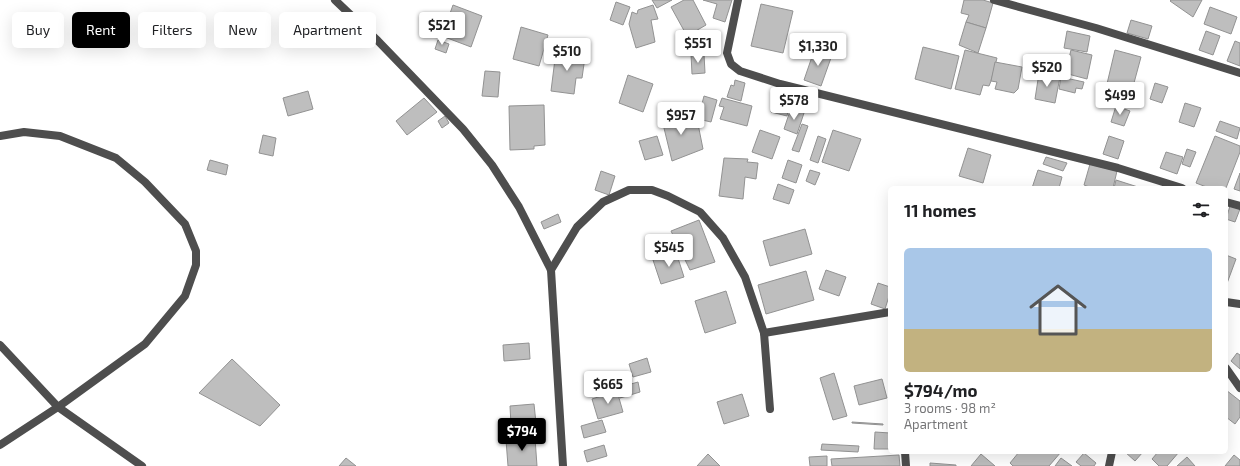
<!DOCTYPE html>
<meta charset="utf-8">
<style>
:root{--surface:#fff;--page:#f2f2f2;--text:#202124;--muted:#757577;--line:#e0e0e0;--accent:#000}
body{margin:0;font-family:"Exo 2",sans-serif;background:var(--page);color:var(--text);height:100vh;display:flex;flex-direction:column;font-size:15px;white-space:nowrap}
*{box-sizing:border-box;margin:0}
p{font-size:13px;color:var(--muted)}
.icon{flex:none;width:22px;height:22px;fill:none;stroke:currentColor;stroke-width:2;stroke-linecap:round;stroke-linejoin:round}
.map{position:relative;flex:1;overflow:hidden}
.drawer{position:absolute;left:888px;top:186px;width:340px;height:268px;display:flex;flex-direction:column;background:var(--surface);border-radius:6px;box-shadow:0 4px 16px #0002}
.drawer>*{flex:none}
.guide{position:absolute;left:12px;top:12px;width:380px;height:36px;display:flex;gap:8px}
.price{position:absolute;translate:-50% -34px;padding:0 9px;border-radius:4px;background:#fff;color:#222;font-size:13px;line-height:26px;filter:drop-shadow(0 1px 2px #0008)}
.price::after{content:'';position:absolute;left:50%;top:24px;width:12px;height:9px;margin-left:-6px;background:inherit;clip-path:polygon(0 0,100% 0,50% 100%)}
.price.current{background:var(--accent);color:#fff}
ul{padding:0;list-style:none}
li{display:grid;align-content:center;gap:8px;height:212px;padding:0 16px}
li+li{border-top:1px solid var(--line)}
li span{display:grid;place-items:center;height:124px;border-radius:6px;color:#555}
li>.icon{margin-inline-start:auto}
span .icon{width:72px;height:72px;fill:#fffc;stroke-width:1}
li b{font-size:17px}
h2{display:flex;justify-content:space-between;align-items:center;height:48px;padding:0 16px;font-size:17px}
.tag{padding:0 14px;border-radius:6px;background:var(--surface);box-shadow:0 4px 16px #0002;font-size:14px;line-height:36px}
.tag.current{background:var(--accent);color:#fff}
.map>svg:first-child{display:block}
</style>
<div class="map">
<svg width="1240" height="466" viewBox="0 0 1240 466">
<rect width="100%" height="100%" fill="#fff"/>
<!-- building -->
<g fill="#bebebe" stroke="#929292">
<path d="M 652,0 L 672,0 L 657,8 Z"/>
<path d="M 684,0 L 693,0 L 706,25 L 687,36 L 671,7 Z"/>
<path d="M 703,0 L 732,0 L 725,22 L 713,18 L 717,4 Z"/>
<path d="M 964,0 L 983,0 L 993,3 L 986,28 L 966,22 L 969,15 L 961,13 Z"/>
<path d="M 1171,0 L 1202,0 L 1193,17 L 1170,1 Z"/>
<path d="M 616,2 L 630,7 L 623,25 L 610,20 Z"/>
<path d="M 761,4 L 793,11 L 783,53 L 751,46 Z"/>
<path d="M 453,5 L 482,16 L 471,47 L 442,36 Z"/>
<path d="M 653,5 L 658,19 L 651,20 L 655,42 L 636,48 L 629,24 L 632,12 L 637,14 L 638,10 Z"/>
<path d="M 1210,7 L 1237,17 L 1231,34 L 1204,24 Z"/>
<path d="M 1131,20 L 1152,26 L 1148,39 L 1127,33 Z"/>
<path d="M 966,22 L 986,28 L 978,53 L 959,45 Z"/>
<path d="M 521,27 L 548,35 L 539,66 L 513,59 Z"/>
<path d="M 1067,31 L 1090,36 L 1087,52 L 1064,48 Z"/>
<path d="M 1206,31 L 1220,36 L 1213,55 L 1199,50 Z"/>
<path d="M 438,40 L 449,44 L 446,53 L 435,49 Z"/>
<path d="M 1235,41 L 1240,43 L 1240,66 L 1227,61 Z"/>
<path d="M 923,47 L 959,56 L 951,89 L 915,79 Z"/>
<path d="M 815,48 L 832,55 L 821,86 L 804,80 Z"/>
<path d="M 965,50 L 997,58 L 991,81 L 989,86 L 983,85 L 980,95 L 955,89 Z"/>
<path d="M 1071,50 L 1092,55 L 1087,79 L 1068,74 L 1069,68 L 1067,66 Z"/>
<path d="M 1115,50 L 1141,57 L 1131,94 L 1106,88 Z"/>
<path d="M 556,51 L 567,52 L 567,56 L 585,57 L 582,78 L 576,78 L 574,94 L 551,91 Z"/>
<path d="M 691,54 L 704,54 L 705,73 L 692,74 Z"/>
<path d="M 995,62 L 1022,67 L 1018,89 L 1014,93 L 995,89 L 997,82 L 991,81 Z"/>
<path d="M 485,71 L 500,72 L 498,97 L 482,96 Z"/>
<path d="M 1039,73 L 1060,77 L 1055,103 L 1035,99 Z"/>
<path d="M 628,75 L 653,84 L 643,112 L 619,103 Z"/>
<path d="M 1061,77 L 1084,82 L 1082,89 L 1076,88 L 1075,93 L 1059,89 Z"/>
<path d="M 735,80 L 745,83 L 741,101 L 727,97 L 731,85 L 734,86 Z"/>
<path d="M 1155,83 L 1168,87 L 1162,103 L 1150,99 Z"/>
<path d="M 308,91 L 313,109 L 288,116 L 283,98 Z"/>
<path d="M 704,96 L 717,100 L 711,122 L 698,119 Z"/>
<path d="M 424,98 L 437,112 L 407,135 L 396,121 Z"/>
<path d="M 722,98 L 752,106 L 747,126 L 720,119 L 724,107 L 719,106 Z"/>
<path d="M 774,98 L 790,102 L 787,116 L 771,112 Z"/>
<path d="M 1185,103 L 1201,108 L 1194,127 L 1179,122 Z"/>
<path d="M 544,105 L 545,145 L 534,146 L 534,149 L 510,150 L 509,106 Z"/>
<path d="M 1116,106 L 1130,111 L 1124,126 L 1111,122 Z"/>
<path d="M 791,108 L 804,113 L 797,134 L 784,129 Z"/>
<path d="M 673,109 L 675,122 L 697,119 L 703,149 L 672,161 L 663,124 L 662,111 Z"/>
<path d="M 445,116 L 449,123 L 442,128 L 438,121 Z"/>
<path d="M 1220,121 L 1240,128 L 1237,139 L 1216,131 Z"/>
<path d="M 802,124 L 808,126 L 799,152 L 792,150 Z"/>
<path d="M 760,130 L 780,137 L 772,159 L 752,152 Z"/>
<path d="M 833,130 L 861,139 L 849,171 L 822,162 Z"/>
<path d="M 263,135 L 276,138 L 273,156 L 259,153 Z"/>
<path d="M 657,136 L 663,155 L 645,160 L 639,141 Z"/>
<path d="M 818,136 L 826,139 L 818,163 L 810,160 Z"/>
<path d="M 1109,136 L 1124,141 L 1118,159 L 1103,154 Z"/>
<path d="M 1215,136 L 1240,146 L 1240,152 L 1226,188 L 1209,188 L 1196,183 Z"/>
<path d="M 968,148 L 991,155 L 983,183 L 959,176 Z"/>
<path d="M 1187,149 L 1196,152 L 1190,167 L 1182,164 Z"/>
<path d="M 1166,152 L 1183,157 L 1177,174 L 1160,168 Z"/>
<path d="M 1046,157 L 1067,163 L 1063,171 L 1043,164 Z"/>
<path d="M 724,158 L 748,159 L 747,162 L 758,163 L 756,179 L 745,177 L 743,199 L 719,196 Z"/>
<path d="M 210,160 L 228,165 L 226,175 L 207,170 Z"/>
<path d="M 788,160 L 802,165 L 796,183 L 782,178 Z"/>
<path d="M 1090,164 L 1117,171 L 1113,188 L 1092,188 L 1084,185 Z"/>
<path d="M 810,170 L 820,173 L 815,185 L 806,181 Z"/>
<path d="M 1038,170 L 1062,177 L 1059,188 L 1032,188 Z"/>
<path d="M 601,171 L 615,176 L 609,195 L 595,190 Z"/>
<path d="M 1240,173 L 1240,191 L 1234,189 Z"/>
<path d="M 1116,180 L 1141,188 L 1114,188 Z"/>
<path d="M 778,184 L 794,190 L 789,204 L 773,199 Z"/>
<path d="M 1230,206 L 1240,209 L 1235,222 L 1226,219 Z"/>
<path d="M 558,214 L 561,222 L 544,229 L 541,222 Z"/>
<path d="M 699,220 L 715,262 L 690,270 L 671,231 Z"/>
<path d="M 805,229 L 812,254 L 770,266 L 763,241 Z"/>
<path d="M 676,252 L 684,277 L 661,284 L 653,260 Z"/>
<path d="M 1226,255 L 1236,259 L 1226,286 Z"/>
<path d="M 826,270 L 846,277 L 839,296 L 819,289 Z"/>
<path d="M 806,271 L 814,300 L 766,314 L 758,285 Z"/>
<path d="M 878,283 L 890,287 L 890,293 L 885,309 L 871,304 Z"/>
<path d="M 726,291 L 736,323 L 705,333 L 695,301 Z"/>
<path d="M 529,343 L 530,359 L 504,361 L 503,345 Z"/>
<path d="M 1237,353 L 1240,355 L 1240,369 L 1231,361 Z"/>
<path d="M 647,358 L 651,372 L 633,377 L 629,364 Z"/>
<path d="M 232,359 L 280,405 L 260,426 L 199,393 Z"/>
<path d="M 834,373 L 847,416 L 833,420 L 820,378 Z"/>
<path d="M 882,379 L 887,398 L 859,405 L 854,386 Z"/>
<path d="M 638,382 L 640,392 L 620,398 L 617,388 Z"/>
<path d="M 1226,390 L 1240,401 L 1240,417 L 1235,424 L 1226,417 Z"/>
<path d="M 617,391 L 623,412 L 598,419 L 592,399 Z"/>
<path d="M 742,394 L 749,416 L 724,424 L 717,402 Z"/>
<path d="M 534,404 L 536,423 L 511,425 L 510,406 Z"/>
<path d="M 602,420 L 606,432 L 584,438 L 581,426 Z"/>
<path d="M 852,422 L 883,424 L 883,425 L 852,423 Z"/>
<path d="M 875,432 L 890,433 L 890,449 L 874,449 Z"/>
<path d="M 535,438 L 537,466 L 508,466 L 506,440 Z"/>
<path d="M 822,444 L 859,446 L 858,452 L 821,450 Z"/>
<path d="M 604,445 L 607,456 L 587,462 L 584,451 Z"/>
<path d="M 1019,452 L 1061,452 L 1049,466 L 1013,466 L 1010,463 Z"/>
<path d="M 1125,452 L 1143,452 L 1135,461 Z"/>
<path d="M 1158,452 L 1179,452 L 1167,466 L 1159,466 L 1152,459 Z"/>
<path d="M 1084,453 L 1096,463 L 1094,466 L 1081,466 L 1076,462 Z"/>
<path d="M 708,454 L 720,466 L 697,466 Z"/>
<path d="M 981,454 L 995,466 L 971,466 Z"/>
<path d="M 899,455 L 900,466 L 832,466 L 831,459 Z"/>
<path d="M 1234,455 L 1240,460 L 1240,466 L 1225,466 Z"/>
<path d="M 827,456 L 827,466 L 810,466 L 809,457 Z"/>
<path d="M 1187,457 L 1195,466 L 1177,466 Z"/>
<path d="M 346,458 L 356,466 L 339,466 Z"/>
<path d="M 1061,458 L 1072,466 L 1055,466 Z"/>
<path d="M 930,463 L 956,465 L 956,466 L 930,466 Z"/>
</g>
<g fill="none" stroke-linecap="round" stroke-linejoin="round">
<!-- minor -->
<g stroke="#4e4e4e" stroke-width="8">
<path d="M 335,0 L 378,41 L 463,129 L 492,165 L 519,207 L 551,270 L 563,466"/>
<path d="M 738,0 L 727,53 L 731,64 L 740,71 L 780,84 L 1118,168 L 1182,188"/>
<path d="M 994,0 L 1096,28 L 1240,73"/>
<path d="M 0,136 L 24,132 L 60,136 L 116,158 L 145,182 L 185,224 L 196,251 L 196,265 L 185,296 L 145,344 L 58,407 L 0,445"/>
<path d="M 1226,202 L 1240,206"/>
<path d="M 551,270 L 577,227 L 603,202 L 629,190 L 652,190 L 668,196 L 700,212 L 723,238 L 745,277 L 764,333 L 770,409"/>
<path d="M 1226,302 L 1240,304"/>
<path d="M 764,333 L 890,312"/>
<path d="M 0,345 L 58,407 L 142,466"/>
<path d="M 1226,368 L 1240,388"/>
<path d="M 905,452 L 906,466"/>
<path d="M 1109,466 L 1112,452"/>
</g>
</g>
</svg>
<b class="price" style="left:442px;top:46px">$521</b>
<b class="price" style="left:698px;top:64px">$551</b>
<b class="price" style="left:818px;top:67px">$1,330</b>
<b class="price" style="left:567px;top:72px">$510</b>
<b class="price" style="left:1047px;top:88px">$520</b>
<b class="price" style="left:1120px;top:116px">$499</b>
<b class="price" style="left:794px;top:121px">$578</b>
<b class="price" style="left:681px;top:136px">$957</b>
<b class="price" style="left:669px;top:268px">$545</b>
<b class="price" style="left:608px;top:405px">$665</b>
<b class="price current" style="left:522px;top:452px">$794</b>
<div class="guide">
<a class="tag">Buy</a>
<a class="tag current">Rent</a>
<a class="tag">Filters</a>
<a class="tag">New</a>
<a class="tag">Apartment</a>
</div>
<section class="drawer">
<h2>11 homes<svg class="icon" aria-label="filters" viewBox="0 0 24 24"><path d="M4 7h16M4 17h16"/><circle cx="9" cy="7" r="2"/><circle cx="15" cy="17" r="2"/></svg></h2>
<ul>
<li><span style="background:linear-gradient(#a9c7e8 65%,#c2b280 0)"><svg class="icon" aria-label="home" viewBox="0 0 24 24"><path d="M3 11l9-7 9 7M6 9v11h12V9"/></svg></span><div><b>$794/mo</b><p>3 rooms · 98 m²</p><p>Apartment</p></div></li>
</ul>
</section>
</div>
